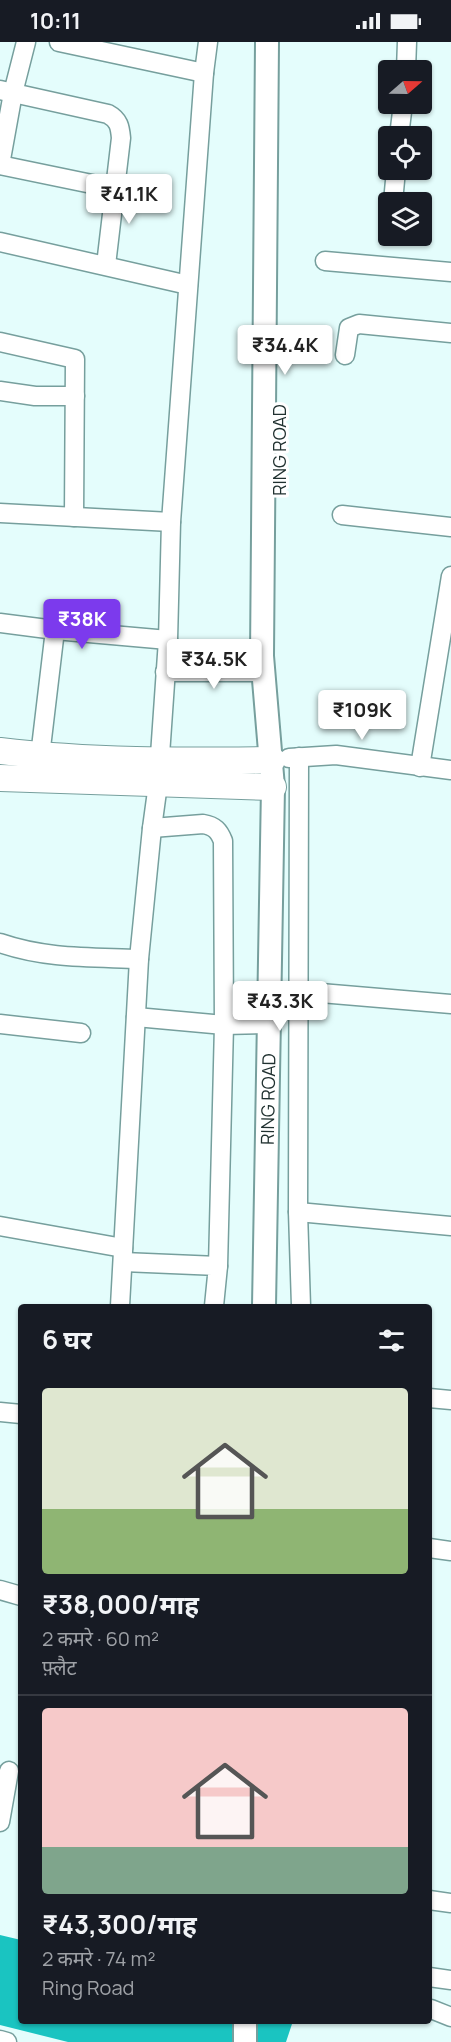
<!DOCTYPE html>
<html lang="hi">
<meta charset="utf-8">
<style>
:root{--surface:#171b24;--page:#242831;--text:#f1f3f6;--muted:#9ea1a6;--line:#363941;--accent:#7c3aed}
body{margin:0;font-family:Manrope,"Noto Sans Devanagari",sans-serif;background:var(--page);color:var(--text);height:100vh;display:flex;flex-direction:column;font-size:22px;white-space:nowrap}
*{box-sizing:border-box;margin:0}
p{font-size:20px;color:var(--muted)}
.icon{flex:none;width:33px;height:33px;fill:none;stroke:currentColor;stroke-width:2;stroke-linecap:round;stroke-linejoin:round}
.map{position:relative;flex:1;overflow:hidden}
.side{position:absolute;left:18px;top:1262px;width:414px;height:720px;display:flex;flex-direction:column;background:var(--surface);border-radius:6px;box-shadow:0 2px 4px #0004}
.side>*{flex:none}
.needle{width:39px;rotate:70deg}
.tools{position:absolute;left:378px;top:18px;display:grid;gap:12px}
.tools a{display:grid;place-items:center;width:54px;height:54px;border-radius:6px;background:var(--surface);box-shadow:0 2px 4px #0004;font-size:30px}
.price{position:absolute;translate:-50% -51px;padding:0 14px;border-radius:6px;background:#fff;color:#222;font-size:20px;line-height:39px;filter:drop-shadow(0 2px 3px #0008)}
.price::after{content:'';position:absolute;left:50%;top:36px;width:18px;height:14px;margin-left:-9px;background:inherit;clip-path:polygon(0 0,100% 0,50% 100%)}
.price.active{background:var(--accent);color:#fff}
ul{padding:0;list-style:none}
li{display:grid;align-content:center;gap:12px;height:318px;padding:0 24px}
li+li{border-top:2px solid var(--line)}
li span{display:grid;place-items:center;height:186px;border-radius:6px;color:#555}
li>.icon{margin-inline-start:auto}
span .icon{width:108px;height:108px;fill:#fffc;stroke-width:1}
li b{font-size:26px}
h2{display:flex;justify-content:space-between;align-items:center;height:72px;padding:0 24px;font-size:26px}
.status{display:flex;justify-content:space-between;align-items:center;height:42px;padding:0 30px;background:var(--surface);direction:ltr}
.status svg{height:16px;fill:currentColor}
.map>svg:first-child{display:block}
</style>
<div class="status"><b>10:11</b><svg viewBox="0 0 49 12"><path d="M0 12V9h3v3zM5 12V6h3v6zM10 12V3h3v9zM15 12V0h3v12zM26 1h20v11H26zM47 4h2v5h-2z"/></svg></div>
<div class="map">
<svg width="451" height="2000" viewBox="0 0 451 2000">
<rect width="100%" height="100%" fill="#e4fdfc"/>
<!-- water -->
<path fill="#1ac4c1" d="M 0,1893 L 21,1898 L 21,1978 L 293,1979 L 286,2000 L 68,2000 L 0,1983 Z"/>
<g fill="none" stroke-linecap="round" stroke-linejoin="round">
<defs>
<g id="minor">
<path d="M 59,0 L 204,31"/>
<path d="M 406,28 L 407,0"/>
<path d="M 0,48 L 108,72 C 119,78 120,85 121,96 L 106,223"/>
<path d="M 399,94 L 403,62"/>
<path d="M 0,123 L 13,51 L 26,0"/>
<path d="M 0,123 L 116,147"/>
<path d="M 393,160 L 396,128"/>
<path d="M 0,200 L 188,243"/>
<path d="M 325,219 L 451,230"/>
<path d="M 0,300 L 75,317 L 74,475"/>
<path d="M 345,313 L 349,286 L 359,282 L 451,291"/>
<path d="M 0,349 L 35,354 L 75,354"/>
<path d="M 0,471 L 171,480"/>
<path d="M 342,473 L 451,485"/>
<path d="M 0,581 L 55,588 L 168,598"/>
<path d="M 165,630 L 263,630"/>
<path d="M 40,714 L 55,588"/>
<path d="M 299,715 L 298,1170 L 301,1264"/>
<path d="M 289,716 L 336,713 L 451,728"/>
<path d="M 420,725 L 451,534"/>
<path d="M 152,786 L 203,782 C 215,784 219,789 223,799 L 224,983 L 218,1224"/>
<path d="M 0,901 C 46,917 91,915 139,917"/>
<path d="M 297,949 L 451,962"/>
<path d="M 136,975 L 224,983 L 268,982"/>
<path d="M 0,982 L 81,991"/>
<path d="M 298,1170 L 451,1184"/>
<path d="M 0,1184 L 123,1206"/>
<path d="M 123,1220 L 218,1224 L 214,1264"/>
<path d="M 120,1264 L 139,917 L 152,786 L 158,742 L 168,598 L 171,480 L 204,31 L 208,0"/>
<path d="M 429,1356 L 451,1358"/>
<path d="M 0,1370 L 21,1372"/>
<path d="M 429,1506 L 451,1509"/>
<path d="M 0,1548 L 21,1554"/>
<path d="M 0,1780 L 9,1729"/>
<path d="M 429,1858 L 451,1861"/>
<path d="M 429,1935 L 451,1938"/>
<path d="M 431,1967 L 451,1975"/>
<path d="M 0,1998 L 7,2000"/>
</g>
<g id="tertiary">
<path id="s1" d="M 264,1264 L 273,745 L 262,614 L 267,0"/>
<path d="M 245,2000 L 245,1978"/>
</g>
<g id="secondary">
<path d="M 0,709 C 91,720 181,719 272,718"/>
<path d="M 0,736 L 273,745"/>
</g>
</defs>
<!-- minor casing -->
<use href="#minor" stroke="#769f9d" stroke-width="21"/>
<!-- tertiary casing -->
<use href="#tertiary" stroke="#769f9d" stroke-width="26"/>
<!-- secondary casing -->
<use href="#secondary" stroke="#769f9d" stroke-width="28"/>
<!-- minor -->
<use href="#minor" stroke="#fff" stroke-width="18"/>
<!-- tertiary -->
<use href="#tertiary" stroke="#fff" stroke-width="22"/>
<!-- secondary -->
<use href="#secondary" stroke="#fff" stroke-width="26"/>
</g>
<g text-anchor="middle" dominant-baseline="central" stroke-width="6" stroke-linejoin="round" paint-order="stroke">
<!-- street labels -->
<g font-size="18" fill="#203130" stroke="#fff">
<text transform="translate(279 408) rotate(-90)">RING ROAD</text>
<text stroke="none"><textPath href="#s1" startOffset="207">RING ROAD</textPath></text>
</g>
</g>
</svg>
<div class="tools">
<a><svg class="needle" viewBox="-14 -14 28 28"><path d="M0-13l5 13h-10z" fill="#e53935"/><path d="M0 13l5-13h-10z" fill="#9ea1a6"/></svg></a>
<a><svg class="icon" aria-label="locate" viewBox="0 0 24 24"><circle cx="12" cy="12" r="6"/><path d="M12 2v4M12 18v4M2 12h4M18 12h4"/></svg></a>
<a><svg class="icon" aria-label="layers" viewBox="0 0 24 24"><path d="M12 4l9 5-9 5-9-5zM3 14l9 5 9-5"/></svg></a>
</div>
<b class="price" style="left:129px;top:183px">₹41.1K</b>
<b class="price" style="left:285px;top:334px">₹34.4K</b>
<b class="price active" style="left:82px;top:608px">₹38K</b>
<b class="price" style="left:214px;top:648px">₹34.5K</b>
<b class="price" style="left:362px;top:699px">₹109K</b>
<b class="price" style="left:280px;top:990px">₹43.3K</b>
<section class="side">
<h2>6 घर<svg class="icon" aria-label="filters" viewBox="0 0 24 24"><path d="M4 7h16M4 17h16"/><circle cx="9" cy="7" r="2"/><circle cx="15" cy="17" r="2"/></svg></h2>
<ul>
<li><span style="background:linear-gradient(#dfe7d0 65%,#8fb573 0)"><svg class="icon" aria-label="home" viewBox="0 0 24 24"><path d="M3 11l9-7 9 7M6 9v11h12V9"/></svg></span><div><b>₹38,000/माह</b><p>2 कमरे · 60 m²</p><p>फ़्लैट</p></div></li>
<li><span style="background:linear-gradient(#f6c9c9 75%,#7fa58c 0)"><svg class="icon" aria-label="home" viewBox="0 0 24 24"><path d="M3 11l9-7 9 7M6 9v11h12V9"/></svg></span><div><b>₹43,300/माह</b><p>2 कमरे · 74 m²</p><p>Ring Road</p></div></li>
</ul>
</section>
</div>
